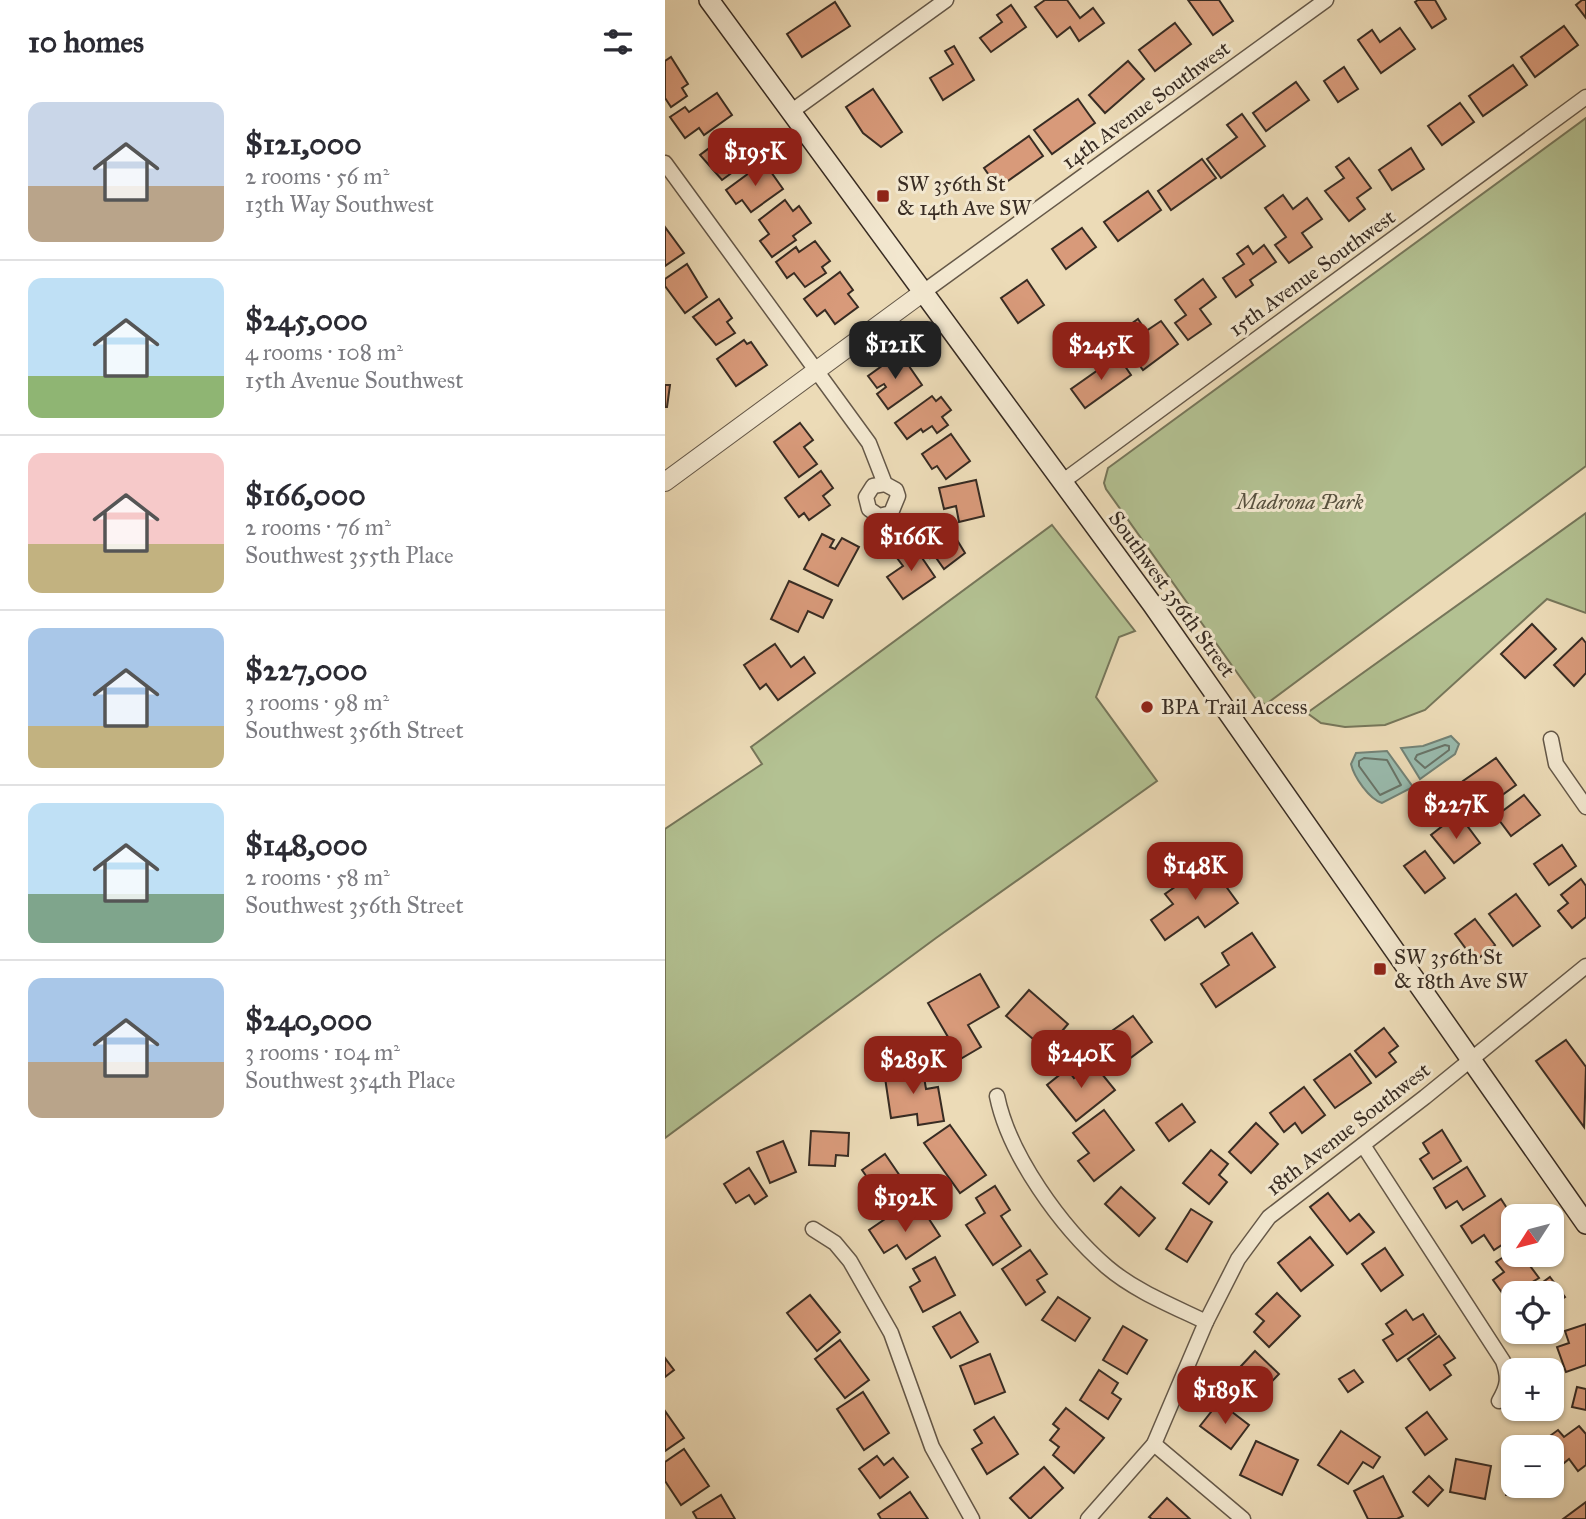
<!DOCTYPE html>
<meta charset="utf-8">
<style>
:root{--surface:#fff;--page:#f2f2f3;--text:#2b2b33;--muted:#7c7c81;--line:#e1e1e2;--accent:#8f2418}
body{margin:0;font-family:"IM FELL Great Primer",serif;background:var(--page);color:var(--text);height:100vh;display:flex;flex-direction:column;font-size:26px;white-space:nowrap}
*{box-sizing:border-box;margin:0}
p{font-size:23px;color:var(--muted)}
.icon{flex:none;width:38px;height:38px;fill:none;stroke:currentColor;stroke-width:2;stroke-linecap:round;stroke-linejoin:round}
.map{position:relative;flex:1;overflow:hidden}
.panel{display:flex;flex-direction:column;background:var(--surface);width:665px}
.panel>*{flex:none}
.needle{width:46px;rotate:234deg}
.buttons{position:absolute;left:836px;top:1204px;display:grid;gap:14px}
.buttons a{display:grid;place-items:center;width:63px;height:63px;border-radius:14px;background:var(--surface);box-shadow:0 2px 5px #0004;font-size:35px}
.price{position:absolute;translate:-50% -60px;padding:0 16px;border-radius:14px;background:var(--accent);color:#fff;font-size:23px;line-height:46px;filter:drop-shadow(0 2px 4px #0008)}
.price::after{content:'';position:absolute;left:50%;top:42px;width:21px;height:16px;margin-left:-10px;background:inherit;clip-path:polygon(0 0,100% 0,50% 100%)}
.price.on{background:#222;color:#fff}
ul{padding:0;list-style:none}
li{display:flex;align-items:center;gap:21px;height:175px;padding:0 28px}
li+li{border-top:2px solid var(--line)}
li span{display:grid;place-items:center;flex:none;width:196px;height:140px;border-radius:14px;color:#555}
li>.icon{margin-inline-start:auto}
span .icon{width:84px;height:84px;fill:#fffc;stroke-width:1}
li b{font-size:30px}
h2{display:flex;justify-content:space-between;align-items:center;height:84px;padding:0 28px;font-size:30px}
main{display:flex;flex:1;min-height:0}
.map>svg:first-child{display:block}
</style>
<main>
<section class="panel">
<h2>10 homes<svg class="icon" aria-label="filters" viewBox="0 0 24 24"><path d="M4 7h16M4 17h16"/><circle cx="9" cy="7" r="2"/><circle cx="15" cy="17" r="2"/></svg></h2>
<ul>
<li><span style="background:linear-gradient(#c9d6e8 60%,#b9a48a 0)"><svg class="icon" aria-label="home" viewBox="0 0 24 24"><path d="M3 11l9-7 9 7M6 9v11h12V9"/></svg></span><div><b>$121,000</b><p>2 rooms · 56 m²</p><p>13th Way Southwest</p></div></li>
<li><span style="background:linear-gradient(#bfe0f5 70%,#8fb573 0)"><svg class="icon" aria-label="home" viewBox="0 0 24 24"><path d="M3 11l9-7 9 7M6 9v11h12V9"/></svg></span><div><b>$245,000</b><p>4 rooms · 108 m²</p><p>15th Avenue Southwest</p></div></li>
<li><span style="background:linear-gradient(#f6c9c9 65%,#c2b280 0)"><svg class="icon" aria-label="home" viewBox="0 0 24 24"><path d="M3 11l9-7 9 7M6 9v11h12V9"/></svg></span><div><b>$166,000</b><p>2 rooms · 76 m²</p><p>Southwest 355th Place</p></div></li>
<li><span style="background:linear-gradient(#a9c7e8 70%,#c2b280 0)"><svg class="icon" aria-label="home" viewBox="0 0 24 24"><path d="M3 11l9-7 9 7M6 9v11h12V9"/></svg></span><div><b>$227,000</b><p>3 rooms · 98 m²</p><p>Southwest 356th Street</p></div></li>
<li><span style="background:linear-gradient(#bfe0f5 65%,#7fa58c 0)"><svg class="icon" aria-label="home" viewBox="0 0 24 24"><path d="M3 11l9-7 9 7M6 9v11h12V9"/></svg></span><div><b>$148,000</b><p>2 rooms · 58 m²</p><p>Southwest 356th Street</p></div></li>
<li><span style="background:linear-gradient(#a9c7e8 60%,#b9a48a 0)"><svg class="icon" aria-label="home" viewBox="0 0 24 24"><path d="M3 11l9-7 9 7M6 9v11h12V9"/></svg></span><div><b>$240,000</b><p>3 rooms · 104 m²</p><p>Southwest 354th Place</p></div></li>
</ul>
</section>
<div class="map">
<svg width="921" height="1519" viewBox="0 0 921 1519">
<rect width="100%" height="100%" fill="#ecdbb7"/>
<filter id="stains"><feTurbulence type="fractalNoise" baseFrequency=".00286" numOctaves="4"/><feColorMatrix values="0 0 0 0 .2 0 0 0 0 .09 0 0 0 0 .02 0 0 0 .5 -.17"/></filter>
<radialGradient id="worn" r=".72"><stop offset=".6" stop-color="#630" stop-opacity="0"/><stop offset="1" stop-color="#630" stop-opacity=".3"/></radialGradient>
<!-- green -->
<g fill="#b3c192" stroke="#76765a" stroke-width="2">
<path d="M 921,118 L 921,466 L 600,705 L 596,700 L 593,702 L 441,489 L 439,483 L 443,468 Z"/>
<path d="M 921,513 L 921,613 L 882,599 L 760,710 L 720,725 L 680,727 L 656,723 L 642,713 Z"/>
<path d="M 387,525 L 470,631 L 454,637 L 431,697 L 492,781 L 271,938 L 0,1138 L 0,829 L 97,764 L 86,747 Z"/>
</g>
<!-- water -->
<g fill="#99bbae" stroke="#728276" stroke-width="2">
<path d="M 786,736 L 794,744 L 790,754 L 755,779 L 736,748 L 758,746 Z"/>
<path d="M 722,751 L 748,787 L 717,803 C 704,799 689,777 686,764 L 691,753 Z"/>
</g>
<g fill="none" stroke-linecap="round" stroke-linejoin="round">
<!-- shore -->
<g stroke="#687468" stroke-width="2">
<path d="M 780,745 L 784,746 L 784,750 L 760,768 L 750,759 L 752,755 Z"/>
<path d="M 699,758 L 722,760 L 736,785 L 715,795 L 694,766 L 694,761 Z"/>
</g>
</g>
<!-- building -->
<g fill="#d89a7a" stroke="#382c23" stroke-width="2">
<path d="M 380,0 L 402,0 L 415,18 L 428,8 L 439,23 L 414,41 L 405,27 L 392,37 L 370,7 Z"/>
<path d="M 523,0 L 554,0 L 568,21 L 548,35 Z"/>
<path d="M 753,0 L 770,0 L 781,19 L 767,28 L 750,2 Z"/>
<path d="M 917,0 L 921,0 L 921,18 L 911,5 Z"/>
<path d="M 170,2 L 185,26 L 137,57 L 122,34 Z"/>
<path d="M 346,5 L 361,27 L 326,52 L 315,38 L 337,22 L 332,15 Z"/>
<path d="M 510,23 L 526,44 L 490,71 L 474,50 Z"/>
<path d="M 899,26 L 913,45 L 870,77 L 856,57 Z"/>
<path d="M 735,28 L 750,49 L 716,73 L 693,40 L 707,30 L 715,42 Z"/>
<path d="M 289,46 L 309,80 L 278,100 L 265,78 L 288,64 L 280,51 Z"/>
<path d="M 6,57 L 23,84 L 17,88 L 22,96 L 6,107 L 0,98 L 0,61 Z"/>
<path d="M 463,61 L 479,79 L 440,113 L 424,95 Z"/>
<path d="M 848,65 L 862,85 L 818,116 L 804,96 Z"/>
<path d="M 679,67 L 693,89 L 673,102 L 659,81 Z"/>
<path d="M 631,82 L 644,100 L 601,131 L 588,113 Z"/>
<path d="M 208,89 L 237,132 L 216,147 L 198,133 L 181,107 Z"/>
<path d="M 52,93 L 67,115 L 39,135 L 34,128 L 20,138 L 5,117 L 20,107 L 24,112 Z"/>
<path d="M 413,99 L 430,123 L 387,154 L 369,130 Z"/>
<path d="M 795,103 L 809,122 L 777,145 L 763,126 Z"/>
<path d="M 577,114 L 600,146 L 556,178 L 542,159 L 572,137 L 562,125 Z"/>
<path d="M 63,134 L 83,161 L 57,180 L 35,155 Z"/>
<path d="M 364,136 L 378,156 L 333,188 L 319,168 Z"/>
<path d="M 746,148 L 759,169 L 727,190 L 714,170 Z"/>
<path d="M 684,158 L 706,188 L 692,198 L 700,209 L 684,221 L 660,191 L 679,178 L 671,167 Z"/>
<path d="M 537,159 L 551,178 L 506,210 L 493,191 Z"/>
<path d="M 99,162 L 118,189 L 86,212 L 77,200 L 71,204 L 61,190 Z"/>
<path d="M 483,191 L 496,210 L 453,241 L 439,222 Z"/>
<path d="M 618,195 L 628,209 L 642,198 L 657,219 L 637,233 L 647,247 L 624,263 L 610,245 L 621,237 L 600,208 Z"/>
<path d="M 120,200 L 128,211 L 134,206 L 146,223 L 128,236 L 131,240 L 107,257 L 95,241 L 104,234 L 94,220 Z"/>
<path d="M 0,227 L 19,253 L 0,266 Z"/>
<path d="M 417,228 L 431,247 L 401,269 L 387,249 Z"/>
<path d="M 150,241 L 165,261 L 157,267 L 161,273 L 140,287 L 129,273 L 122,278 L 111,262 L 131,247 L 134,252 Z"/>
<path d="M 599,245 L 611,262 L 585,280 L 588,285 L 571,297 L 558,278 L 579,264 L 572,254 L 583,246 L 588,254 Z"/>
<path d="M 22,264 L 42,297 L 20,313 L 0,286 L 0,279 Z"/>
<path d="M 175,272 L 188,290 L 183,294 L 193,307 L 170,324 L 160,310 L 152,316 L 139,299 Z"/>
<path d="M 538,279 L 551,297 L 535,309 L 546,324 L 523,340 L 510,323 L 521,315 L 510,300 Z"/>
<path d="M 362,280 L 379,305 L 353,323 L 336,298 Z"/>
<path d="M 54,299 L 67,318 L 62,322 L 70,333 L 51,345 L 28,317 Z"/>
<path d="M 473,319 L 481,331 L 496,321 L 513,344 L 478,370 L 452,334 Z"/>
<path d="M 79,340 L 82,344 L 86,342 L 102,365 L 71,386 L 52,359 Z"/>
<path d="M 235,353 L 257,385 L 223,409 L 212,394 L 221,387 L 219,384 L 212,388 L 203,376 Z"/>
<path d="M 453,356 L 466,375 L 420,408 L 406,389 Z"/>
<path d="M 0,385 L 5,385 L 2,407 L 0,407 Z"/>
<path d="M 267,396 L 271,401 L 276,397 L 286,410 L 277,417 L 283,425 L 272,433 L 267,426 L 258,432 L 256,429 L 242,439 L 230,423 Z"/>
<path d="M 135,423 L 148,440 L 139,447 L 152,464 L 134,477 L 109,442 Z"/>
<path d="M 286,434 L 305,461 L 281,479 L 272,466 L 267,469 L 257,454 Z"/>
<path d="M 156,471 L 168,488 L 158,496 L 165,505 L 144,520 L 139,513 L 134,517 L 120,498 Z"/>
<path d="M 311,480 L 319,516 L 294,522 L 291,506 L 279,509 L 274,488 Z"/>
<path d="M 281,522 L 300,553 L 279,569 L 269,555 L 265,558 L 253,542 Z"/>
<path d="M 157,534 L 169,540 L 165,547 L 170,549 L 177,538 L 194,547 L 173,586 L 139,569 Z"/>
<path d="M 249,546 L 270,577 L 238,599 L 222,577 L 238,566 L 232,558 Z"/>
<path d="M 124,581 L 167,600 L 158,618 L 143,611 L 133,632 L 106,619 Z"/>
<path d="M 867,624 L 891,649 L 860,678 L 836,654 Z"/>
<path d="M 917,638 L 921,643 L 921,673 L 909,686 L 889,665 Z"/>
<path d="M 110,644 L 126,667 L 139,657 L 150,673 L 113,700 L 101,684 L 95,689 L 79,665 Z"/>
<path d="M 831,758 L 851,785 L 818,809 L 798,781 Z"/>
<path d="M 859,795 L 875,815 L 846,836 L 831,816 Z"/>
<path d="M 784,821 L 791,830 L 800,823 L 815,843 L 789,863 L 766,835 Z"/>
<path d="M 897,845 L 911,866 L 884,885 L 869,864 Z"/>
<path d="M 760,851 L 780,878 L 760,893 L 739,866 Z"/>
<path d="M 544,863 L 573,903 L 540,927 L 533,917 L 500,940 L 486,920 L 508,904 L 500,894 Z"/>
<path d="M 916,879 L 921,886 L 921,917 L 907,928 L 893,911 L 903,903 L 896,895 Z"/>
<path d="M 851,894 L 875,926 L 848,946 L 824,914 Z"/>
<path d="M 810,919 L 830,945 L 810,961 L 790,934 Z"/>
<path d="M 587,933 L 610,967 L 551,1007 L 536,984 L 564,965 L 557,953 Z"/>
<path d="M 315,974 L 334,1007 L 303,1025 L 316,1047 L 285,1065 L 273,1043 L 283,1037 L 263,1003 Z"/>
<path d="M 364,990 L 403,1024 L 381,1050 L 341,1016 Z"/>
<path d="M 468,1016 L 487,1042 L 464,1059 L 444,1033 Z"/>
<path d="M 719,1028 L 733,1046 L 724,1053 L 731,1062 L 711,1077 L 690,1051 Z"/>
<path d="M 901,1040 L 921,1067 L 919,1127 L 871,1061 Z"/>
<path d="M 685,1054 L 706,1083 L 670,1108 L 649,1080 Z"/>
<path d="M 428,1063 L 450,1090 L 411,1121 L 382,1085 L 402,1069 L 409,1078 Z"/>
<path d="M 257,1065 L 261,1089 L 273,1087 L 279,1121 L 253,1125 L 252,1114 L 226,1118 L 219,1071 Z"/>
<path d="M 639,1087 L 660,1115 L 637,1133 L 630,1123 L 619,1132 L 605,1113 Z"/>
<path d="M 517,1104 L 530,1122 L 504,1141 L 491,1123 Z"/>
<path d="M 439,1110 L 469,1150 L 429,1181 L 413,1161 L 424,1153 L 408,1133 Z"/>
<path d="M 591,1123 L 613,1144 L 586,1173 L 564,1152 Z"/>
<path d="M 285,1125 L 321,1175 L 295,1193 L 259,1143 Z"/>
<path d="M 777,1130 L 796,1161 L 768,1179 L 755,1159 L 764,1153 L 758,1143 Z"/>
<path d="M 146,1131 L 184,1133 L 183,1156 L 171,1155 L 170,1166 L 144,1165 Z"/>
<path d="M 118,1141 L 131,1172 L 105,1183 L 92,1152 Z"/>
<path d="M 546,1150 L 563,1164 L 554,1175 L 562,1182 L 544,1204 L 518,1183 Z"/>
<path d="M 220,1154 L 248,1195 L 225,1210 L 197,1170 Z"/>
<path d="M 802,1167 L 820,1196 L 798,1210 L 792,1201 L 781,1208 L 769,1188 Z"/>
<path d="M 84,1168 L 102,1196 L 90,1204 L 84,1195 L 71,1203 L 59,1184 Z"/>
<path d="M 330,1186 L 345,1210 L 336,1216 L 356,1246 L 328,1265 L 301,1225 L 320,1213 L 311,1198 Z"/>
<path d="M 456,1187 L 490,1218 L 474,1236 L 440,1204 Z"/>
<path d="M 663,1193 L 685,1221 L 694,1214 L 709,1232 L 682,1254 L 645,1207 Z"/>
<path d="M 836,1199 L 849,1219 L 849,1237 L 829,1250 L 819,1235 L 807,1243 L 796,1226 Z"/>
<path d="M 526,1209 L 547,1222 L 522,1262 L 501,1249 Z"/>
<path d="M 229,1213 L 233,1219 L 260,1213 L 275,1236 L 241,1259 L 232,1245 L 219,1253 L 204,1230 Z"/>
<path d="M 645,1237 L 668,1265 L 636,1291 L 613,1263 Z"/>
<path d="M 720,1248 L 738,1275 L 716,1291 L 697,1264 Z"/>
<path d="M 365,1250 L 382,1274 L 372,1280 L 380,1292 L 361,1305 L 337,1269 Z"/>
<path d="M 849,1250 L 849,1255 L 857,1255 L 874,1278 L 849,1293 L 843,1301 L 828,1280 L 839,1272 L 831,1262 Z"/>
<path d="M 270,1257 L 290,1295 L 258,1312 L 245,1287 L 255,1281 L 248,1269 Z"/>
<path d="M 885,1277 L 900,1297 L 890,1304 L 897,1314 L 887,1321 L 887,1293 L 863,1293 Z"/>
<path d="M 612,1293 L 635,1316 L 604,1347 L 589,1332 L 599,1321 L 591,1314 Z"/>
<path d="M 145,1295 L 175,1332 L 152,1351 L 122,1313 Z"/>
<path d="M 393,1297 L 425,1318 L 410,1341 L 377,1320 Z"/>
<path d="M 741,1310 L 748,1320 L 758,1314 L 771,1334 L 732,1361 L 718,1340 L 728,1334 L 721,1324 Z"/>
<path d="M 295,1312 L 313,1342 L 286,1358 L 268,1327 Z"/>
<path d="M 921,1324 L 921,1365 L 901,1372 L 892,1347 L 904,1343 L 900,1331 Z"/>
<path d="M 458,1326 L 482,1340 L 462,1374 L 438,1360 Z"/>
<path d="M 774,1336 L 790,1358 L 779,1365 L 786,1375 L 765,1390 L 743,1359 Z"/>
<path d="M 175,1340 L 204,1380 L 180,1398 L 150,1359 Z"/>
<path d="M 590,1351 L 614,1374 L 589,1400 L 565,1378 Z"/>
<path d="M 325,1354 L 340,1392 L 310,1404 L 295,1366 Z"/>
<path d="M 0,1358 L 9,1370 L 0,1377 Z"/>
<path d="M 434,1370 L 453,1383 L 447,1393 L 456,1399 L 443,1419 L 415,1400 Z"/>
<path d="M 689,1370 L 698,1382 L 683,1392 L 674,1379 Z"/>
<path d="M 912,1387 L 921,1389 L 921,1410 L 907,1407 Z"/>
<path d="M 198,1392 L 224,1433 L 199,1450 L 172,1409 Z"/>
<path d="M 554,1402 L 584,1425 L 566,1449 L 535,1426 Z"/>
<path d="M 401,1408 L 439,1438 L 409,1473 L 388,1455 L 394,1447 L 385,1440 L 394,1429 L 388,1424 Z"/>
<path d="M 0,1411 L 19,1438 L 0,1451 Z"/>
<path d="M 762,1412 L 782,1439 L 760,1455 L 741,1428 Z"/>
<path d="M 329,1417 L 353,1454 L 322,1474 L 307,1449 L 317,1443 L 309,1430 Z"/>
<path d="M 914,1426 L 921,1434 L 921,1465 L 913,1471 L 904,1459 L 893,1468 L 887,1461 L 887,1447 L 874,1444 L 893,1430 L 899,1437 Z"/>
<path d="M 676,1431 L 715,1457 L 708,1468 L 698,1462 L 683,1484 L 653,1465 Z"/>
<path d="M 591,1441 L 633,1460 L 617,1495 L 575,1475 Z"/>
<path d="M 19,1449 L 44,1486 L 16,1505 L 0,1481 L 0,1462 Z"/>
<path d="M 212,1456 L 219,1465 L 228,1458 L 243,1477 L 215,1498 L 194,1469 Z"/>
<path d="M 791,1459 L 826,1466 L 820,1499 L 785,1492 Z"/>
<path d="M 849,1460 L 849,1486 L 877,1486 L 877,1493 L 841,1495 L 839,1461 Z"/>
<path d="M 379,1467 L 398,1488 L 365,1519 L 345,1498 Z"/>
<path d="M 718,1476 L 738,1516 L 732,1519 L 703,1519 L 689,1491 Z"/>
<path d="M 764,1476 L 778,1490 L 763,1506 L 748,1492 Z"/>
<path d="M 245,1492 L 263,1519 L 216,1519 L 213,1514 Z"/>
<path d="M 56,1495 L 70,1519 L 32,1519 L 28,1512 Z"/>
<path d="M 502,1498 L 525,1519 L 487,1519 L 484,1517 Z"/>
<path d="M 921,1502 L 921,1519 L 898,1519 Z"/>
</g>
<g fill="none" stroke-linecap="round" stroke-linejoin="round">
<defs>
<g id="minor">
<path d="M 127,111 L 281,0"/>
<path d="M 0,163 L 204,443 L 220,484 L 231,490 L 233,496 L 226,513 L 214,516 L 204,509 L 201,497 L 208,486 L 220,484"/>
<path d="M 257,293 L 661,0"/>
<path d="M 397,482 L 921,97"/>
<path d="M 886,739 L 891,764 L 921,807"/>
<path d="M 332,1096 C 344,1155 396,1227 442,1267 C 470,1291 508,1306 541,1322"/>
<path d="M 698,1145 L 838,1361 C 844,1378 843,1386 834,1401"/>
<path d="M 148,1229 L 170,1243 L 185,1261 L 226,1333 L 267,1447 L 307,1519"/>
<path d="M 489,1444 L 578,1519"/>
<path d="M 423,1519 L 489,1444 L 541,1322 L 573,1259 L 604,1217 L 760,1097 L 921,966"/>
</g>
<path id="tertiary" d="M 0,482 L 257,293"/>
<path id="secondary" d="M 44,0 L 487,604 L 921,1224"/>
</defs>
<!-- minor casing -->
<use href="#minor" stroke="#655848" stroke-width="17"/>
<!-- tertiary casing -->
<use href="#tertiary" stroke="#655848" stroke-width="20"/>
<!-- secondary casing -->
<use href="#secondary" stroke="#382c23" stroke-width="22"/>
<!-- minor -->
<use href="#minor" stroke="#f3e8d0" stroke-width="14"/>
<!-- tertiary -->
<use href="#tertiary" stroke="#f3e8d0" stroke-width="18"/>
<!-- secondary -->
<use href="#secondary" stroke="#f3e8d0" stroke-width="19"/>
</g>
<!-- markers -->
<g fill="#8f2418" stroke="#f3e8d0" stroke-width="2.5">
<rect x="211" y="189" width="14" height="14" rx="3.5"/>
<circle cx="482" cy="707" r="7"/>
<rect x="708" y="962" width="14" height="14" rx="3.5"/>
</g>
<g text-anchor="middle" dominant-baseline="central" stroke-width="6" stroke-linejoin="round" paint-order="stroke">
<!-- street labels -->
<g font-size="21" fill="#382c23" stroke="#f3e8d0">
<text transform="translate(481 105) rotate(-36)">14th Avenue Southwest</text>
<text transform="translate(647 273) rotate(-36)">15th Avenue Southwest</text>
<text transform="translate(507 594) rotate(54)">Southwest 356th Street</text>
<text transform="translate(683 1129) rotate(-38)">18th Avenue Southwest</text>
</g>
<!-- poi labels -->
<g font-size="21" fill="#382c23" stroke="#f3e8d0" text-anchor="start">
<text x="232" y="184">SW 356th St<tspan x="232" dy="24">&amp; 14th Ave SW</tspan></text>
<text x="496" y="707">BPA Trail Access</text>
<text x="729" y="957">SW 356th St<tspan x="729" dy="24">&amp; 18th Ave SW</tspan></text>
</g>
<!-- park labels -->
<g font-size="21" font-style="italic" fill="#57513f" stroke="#f3e8d0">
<text x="635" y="502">Madrona Park</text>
</g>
</g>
<rect width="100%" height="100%" filter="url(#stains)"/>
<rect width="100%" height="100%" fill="url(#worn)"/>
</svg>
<div class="buttons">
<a><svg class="needle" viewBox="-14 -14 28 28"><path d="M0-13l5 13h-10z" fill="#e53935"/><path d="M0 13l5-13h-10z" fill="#7c7c81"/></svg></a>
<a><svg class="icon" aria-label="locate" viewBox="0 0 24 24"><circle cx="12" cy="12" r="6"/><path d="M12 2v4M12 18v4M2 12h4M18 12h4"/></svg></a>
<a>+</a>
<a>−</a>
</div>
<b class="price" style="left:90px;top:188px">$195K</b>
<b class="price on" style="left:230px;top:381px">$121K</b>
<b class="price" style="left:436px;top:382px">$245K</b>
<b class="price" style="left:246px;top:573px">$166K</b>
<b class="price" style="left:791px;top:841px">$227K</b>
<b class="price" style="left:530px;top:902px">$148K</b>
<b class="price" style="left:416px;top:1090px">$240K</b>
<b class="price" style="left:248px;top:1096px">$289K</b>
<b class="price" style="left:240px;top:1234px">$192K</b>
<b class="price" style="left:560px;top:1426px">$189K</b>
</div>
</main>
